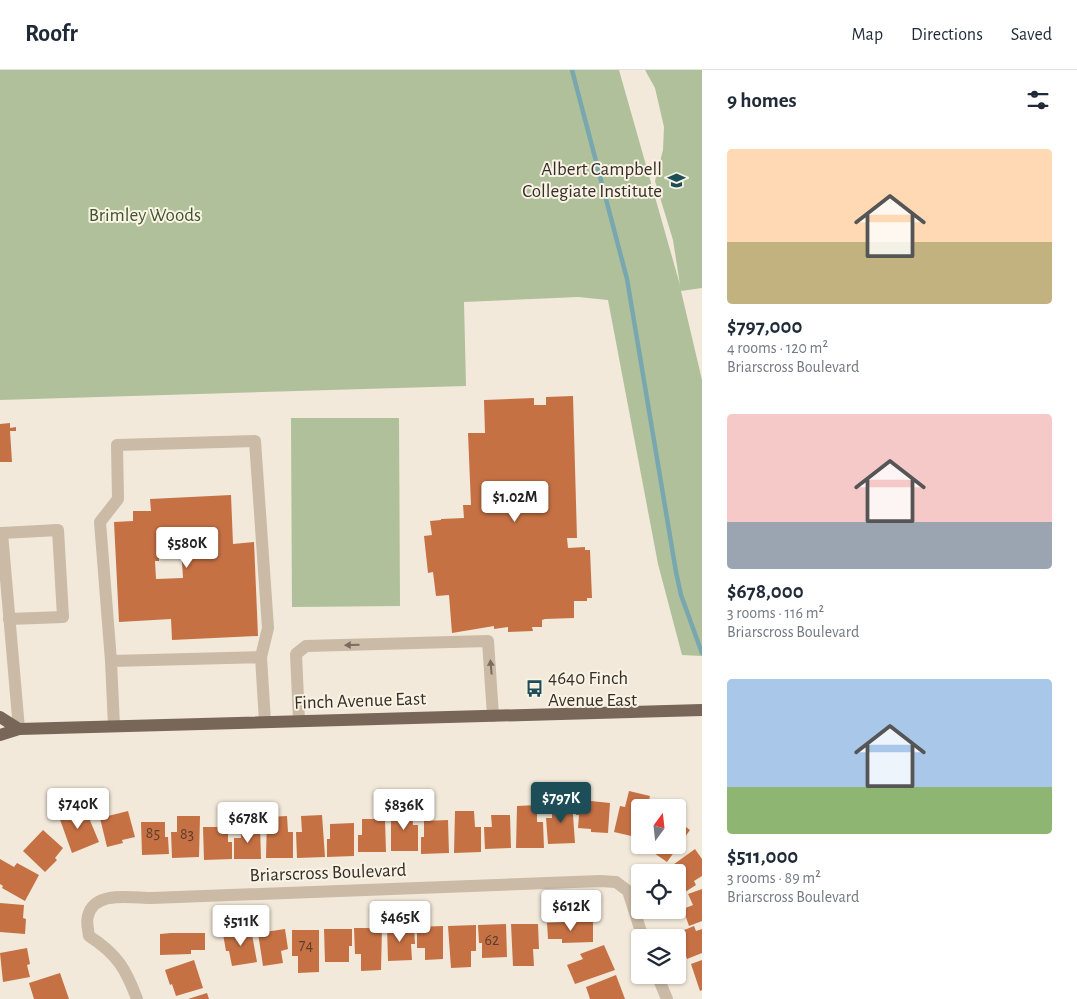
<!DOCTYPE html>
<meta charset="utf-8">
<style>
:root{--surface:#fff;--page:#f6f6f7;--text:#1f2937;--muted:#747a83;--line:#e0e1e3;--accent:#1d4d57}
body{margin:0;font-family:"Alegreya Sans",sans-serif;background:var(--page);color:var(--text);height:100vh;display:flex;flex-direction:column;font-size:19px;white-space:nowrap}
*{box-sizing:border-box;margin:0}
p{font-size:16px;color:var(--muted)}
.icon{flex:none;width:28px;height:28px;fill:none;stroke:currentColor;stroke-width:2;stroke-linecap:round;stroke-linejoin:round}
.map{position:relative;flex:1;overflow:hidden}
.details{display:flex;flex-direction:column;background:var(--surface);width:375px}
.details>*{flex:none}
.needle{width:32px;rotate:15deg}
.fabs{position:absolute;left:631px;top:729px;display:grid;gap:10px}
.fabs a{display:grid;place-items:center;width:55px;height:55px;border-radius:5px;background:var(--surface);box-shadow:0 1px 4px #0004;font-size:25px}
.price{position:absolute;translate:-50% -42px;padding:0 11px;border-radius:5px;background:#fff;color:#222;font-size:16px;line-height:32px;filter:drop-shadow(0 1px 2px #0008)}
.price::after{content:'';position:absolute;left:50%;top:30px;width:15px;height:11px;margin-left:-8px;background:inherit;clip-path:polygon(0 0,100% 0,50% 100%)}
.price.current{background:var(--accent);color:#fff}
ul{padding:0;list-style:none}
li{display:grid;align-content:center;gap:10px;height:265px;padding:0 25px}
li span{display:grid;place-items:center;height:155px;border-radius:5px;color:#555}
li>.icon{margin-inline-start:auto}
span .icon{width:90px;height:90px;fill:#fffc;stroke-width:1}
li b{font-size:21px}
h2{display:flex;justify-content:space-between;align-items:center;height:60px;padding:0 25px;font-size:21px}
header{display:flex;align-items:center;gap:30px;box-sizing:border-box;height:70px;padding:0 25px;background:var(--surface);border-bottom:1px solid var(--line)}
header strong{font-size:24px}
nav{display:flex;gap:28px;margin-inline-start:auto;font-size:18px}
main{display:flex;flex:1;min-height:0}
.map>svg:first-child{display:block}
</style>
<header>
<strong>Roofr</strong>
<nav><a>Map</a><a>Directions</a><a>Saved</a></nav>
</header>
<main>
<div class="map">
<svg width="702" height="929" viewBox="0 0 702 929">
<rect width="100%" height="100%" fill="#f2e9da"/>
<!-- green -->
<g fill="#b0c09a">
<path d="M 0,0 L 619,0 L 680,215 L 673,170 L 655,111 L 663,80 L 664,57 L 655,18 L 645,0 L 702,0 L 702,218 L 681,221 L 702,310 L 702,586 L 682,585 L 658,494 L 608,230 L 578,227 L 464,232 L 466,316 L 0,330 Z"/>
<path d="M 291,348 L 399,348 L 400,536 L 292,537 Z"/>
</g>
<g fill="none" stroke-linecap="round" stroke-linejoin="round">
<!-- stream -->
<path stroke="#79a7af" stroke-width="4.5" d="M 572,0 L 627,209 L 676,502 L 681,525 L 702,583"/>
</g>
<!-- building -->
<g fill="#c67144" fill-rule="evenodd">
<path d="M 573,326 L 577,468 L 567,468 L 568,478 L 585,477 L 585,480 L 590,480 L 592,528 L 587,528 L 587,531 L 574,531 L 574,548 L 545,549 L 542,550 L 542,557 L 532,557 L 533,561 L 508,562 L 508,557 L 494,559 L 494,556 L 452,563 L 449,525 L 436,526 L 433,502 L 428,503 L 424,466 L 432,465 L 430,451 L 441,450 L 441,449 L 464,448 L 463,435 L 471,435 L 468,363 L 485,363 L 484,330 L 534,328 L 534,335 L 546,335 L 546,327 Z"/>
<path d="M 10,353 L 10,358 L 16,357 L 16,361 L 10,361 L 12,392 L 0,392 L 0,354 Z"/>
<path d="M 231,425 L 233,474 L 254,472 L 258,566 L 172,570 L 171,549 L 119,552 L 114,452 L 133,451 L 133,441 L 151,441 L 150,429 ZM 181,476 L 183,508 L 156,509 L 155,491 L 159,491 L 159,486 L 166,485 L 166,477 Z"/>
<path d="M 629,721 L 650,726 L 647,738 L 640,738 L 640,768 L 614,762 L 620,736 L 625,737 Z"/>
<path d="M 581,730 L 610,733 L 608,763 L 591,762 L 591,759 L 578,758 L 579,745 L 576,745 L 577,732 L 581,732 Z"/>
<path d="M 572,731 L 575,773 L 548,774 L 546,748 L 552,748 L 552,732 Z"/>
<path d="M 537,735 L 537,752 L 543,752 L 544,778 L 516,778 L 517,736 Z"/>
<path d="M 77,736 L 83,751 L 89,748 L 99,772 L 72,783 L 58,744 Z"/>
<path d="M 412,739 L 413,755 L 418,755 L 418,781 L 391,781 L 391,740 Z"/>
<path d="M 128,741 L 135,767 L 122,770 L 123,773 L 107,777 L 100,748 Z"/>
<path d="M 455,741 L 474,741 L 475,757 L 481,757 L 481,782 L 454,783 Z"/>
<path d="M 322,745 L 325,787 L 297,788 L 296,762 L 302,762 L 301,746 Z"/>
<path d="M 491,745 L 510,745 L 511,778 L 485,779 L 484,757 L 492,757 Z"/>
<path d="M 177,746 L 200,746 L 199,787 L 172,788 L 171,762 L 177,762 Z"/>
<path d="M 287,746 L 288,762 L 293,762 L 293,788 L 266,788 L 267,747 Z"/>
<path d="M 362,749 L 385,749 L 386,782 L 358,782 L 358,765 L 362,765 Z"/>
<path d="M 448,750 L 449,783 L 421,784 L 421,767 L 424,767 L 424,751 Z"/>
<path d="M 678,751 L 690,760 L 667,792 L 654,783 L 660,775 L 678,775 Z"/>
<path d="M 141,752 L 165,752 L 165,767 L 168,767 L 169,784 L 142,785 Z"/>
<path d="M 354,753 L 354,786 L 327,787 L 327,769 L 330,769 L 330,754 Z"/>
<path d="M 260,755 L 261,789 L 234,789 L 234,768 L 241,768 L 241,756 Z"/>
<path d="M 203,757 L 228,757 L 228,772 L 232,772 L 232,789 L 204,790 Z"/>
<path d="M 43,760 L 63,778 L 55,788 L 57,790 L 45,802 L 23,781 Z"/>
<path d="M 695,779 L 702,789 L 702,806 L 694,811 L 696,815 L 682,824 L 678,817 L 678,802 L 674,802 L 670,797 Z"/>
<path d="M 0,789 L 14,797 L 17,793 L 39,805 L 25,831 L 2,818 L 3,816 L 0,814 Z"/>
<path d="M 702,819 L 702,851 L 689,856 L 683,839 L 693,835 L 688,824 Z"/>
<path d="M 0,833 L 24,835 L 23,848 L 26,849 L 25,864 L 0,862 Z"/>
<path d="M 581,851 L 593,851 L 593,872 L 562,873 L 562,869 L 548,869 L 547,853 Z"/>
<path d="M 506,854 L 507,887 L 482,888 L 482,873 L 479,873 L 478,855 Z"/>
<path d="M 511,854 L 538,854 L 539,879 L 533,879 L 534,896 L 513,896 Z"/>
<path d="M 476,855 L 476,881 L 471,881 L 471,897 L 451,898 L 448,856 Z"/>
<path d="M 443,856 L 443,889 L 425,890 L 425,878 L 417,878 L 417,857 Z"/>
<path d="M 694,856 L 696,861 L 702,859 L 702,883 L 687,889 L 683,878 L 686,877 L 684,872 L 681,873 L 677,863 Z"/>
<path d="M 387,857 L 414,857 L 415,874 L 411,874 L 412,890 L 388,891 Z"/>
<path d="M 354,858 L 382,858 L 381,900 L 361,901 L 361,884 L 355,884 Z"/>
<path d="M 251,859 L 257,892 L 232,896 L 229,881 L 226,881 L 223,864 Z"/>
<path d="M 285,859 L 288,879 L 281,881 L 283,893 L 263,896 L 258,863 Z"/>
<path d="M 324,859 L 352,859 L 352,876 L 349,876 L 349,892 L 325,892 Z"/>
<path d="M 292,860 L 319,860 L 319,902 L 298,903 L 298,886 L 292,886 Z"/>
<path d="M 171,863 L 205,863 L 205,880 L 191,880 L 191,884 L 160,885 L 160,864 Z"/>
<path d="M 604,875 L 615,900 L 575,914 L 567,895 L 583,889 L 580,884 Z"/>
<path d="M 27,878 L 30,894 L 27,895 L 30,907 L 3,912 L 0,883 Z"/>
<path d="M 194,890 L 203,918 L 176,926 L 172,914 L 170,915 L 165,900 Z"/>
<path d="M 702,890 L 702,920 L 700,921 L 691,894 Z"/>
<path d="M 60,903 L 69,929 L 34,929 L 29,913 Z"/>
<path d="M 616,905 L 625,929 L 590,929 L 586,917 Z"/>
<path d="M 207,923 L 209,929 L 188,929 Z"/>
</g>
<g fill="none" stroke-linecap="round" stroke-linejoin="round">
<!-- minor -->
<g stroke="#cabaa6" stroke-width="12">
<path d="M 2,463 L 58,460 L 63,547 L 9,549"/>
<path d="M 0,464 L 2,463 L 19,659"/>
<path d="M 111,591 L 100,452 L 118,429 L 117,375 L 255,371 L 268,558 L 261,587"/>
<path d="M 299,651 L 296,584 L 306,576 L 488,571 L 493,646"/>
<path d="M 114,656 L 111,591 L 261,587 L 265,652"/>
<path d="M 657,905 L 667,929"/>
<path d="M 137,929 C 126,899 117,884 89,866 C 88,859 86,852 88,846 C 94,820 132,828 152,828 L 600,811 L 616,812 L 628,821 L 643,868"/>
</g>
<!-- major -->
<g stroke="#786658" stroke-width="12">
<path d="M 0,647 L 19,659"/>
<path d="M 0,665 L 19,659 L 702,640"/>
</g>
</g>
<!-- one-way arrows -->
<defs><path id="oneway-solid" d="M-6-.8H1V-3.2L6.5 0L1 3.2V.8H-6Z" transform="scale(1.25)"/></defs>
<g fill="#796c60">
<use href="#oneway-solid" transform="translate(352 575) rotate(179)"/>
<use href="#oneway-solid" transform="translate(491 597) rotate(-95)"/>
</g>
<!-- icons -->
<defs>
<symbol id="school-bare" viewBox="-9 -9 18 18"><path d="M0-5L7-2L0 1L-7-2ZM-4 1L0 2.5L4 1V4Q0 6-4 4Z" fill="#1d4d57" stroke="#f9f3e6" stroke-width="2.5" paint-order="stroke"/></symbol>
<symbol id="bus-bare" viewBox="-9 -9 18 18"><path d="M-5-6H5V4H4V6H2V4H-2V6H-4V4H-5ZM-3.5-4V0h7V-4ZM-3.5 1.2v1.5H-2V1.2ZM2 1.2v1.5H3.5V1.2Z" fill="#1d4d57" stroke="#f9f3e6" stroke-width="2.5" paint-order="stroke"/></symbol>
</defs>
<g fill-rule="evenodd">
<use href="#school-bare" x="664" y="98" width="25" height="25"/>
<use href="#bus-bare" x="522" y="606" width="25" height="25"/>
</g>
<g text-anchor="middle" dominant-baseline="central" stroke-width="4" stroke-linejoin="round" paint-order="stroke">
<!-- number labels -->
<g font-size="16" fill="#5a3e2e">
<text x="153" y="763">85</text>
<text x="187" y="764">83</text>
<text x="492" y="870">62</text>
<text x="306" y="875">74</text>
</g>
<!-- poi labels -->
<g font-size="19" fill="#362d27" stroke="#f9f3e6" text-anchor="end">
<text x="662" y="99">Albert Campbell<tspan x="662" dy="22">Collegiate Institute</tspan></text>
<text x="548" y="608" text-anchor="start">4640 Finch<tspan x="548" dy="22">Avenue East</tspan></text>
</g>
<!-- park labels -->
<g font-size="19" fill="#40542b" stroke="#f9f3e6">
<text x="145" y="145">Brimley Woods</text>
</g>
<!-- street labels -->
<g font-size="19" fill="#362d27" stroke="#f9f3e6">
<text transform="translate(360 631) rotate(-2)">Finch Avenue East</text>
<text transform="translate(328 803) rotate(-2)">Briarscross Boulevard</text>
</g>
</g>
</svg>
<div class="fabs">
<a><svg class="needle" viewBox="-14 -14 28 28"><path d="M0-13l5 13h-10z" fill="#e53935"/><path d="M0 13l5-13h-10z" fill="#747a83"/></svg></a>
<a><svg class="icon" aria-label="locate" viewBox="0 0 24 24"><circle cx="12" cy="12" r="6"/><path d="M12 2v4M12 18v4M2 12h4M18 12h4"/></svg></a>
<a><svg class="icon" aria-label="layers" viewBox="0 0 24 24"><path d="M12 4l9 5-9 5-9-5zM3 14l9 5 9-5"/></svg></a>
</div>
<b class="price" style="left:515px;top:453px">$1.02M</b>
<b class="price" style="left:187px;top:499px">$580K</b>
<b class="price current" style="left:561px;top:754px">$797K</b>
<b class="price" style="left:78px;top:760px">$740K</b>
<b class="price" style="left:404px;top:761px">$836K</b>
<b class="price" style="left:248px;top:774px">$678K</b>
<b class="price" style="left:571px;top:862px">$612K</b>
<b class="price" style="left:400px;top:873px">$465K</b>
<b class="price" style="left:241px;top:877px">$511K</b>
</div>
<section class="details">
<h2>9 homes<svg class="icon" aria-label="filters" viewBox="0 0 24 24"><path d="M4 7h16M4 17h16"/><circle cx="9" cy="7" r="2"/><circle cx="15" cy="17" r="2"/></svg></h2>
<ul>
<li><span style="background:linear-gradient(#ffd9b3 60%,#c2b280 0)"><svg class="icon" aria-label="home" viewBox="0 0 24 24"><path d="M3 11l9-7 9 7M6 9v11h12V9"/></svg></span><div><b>$797,000</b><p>4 rooms · 120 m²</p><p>Briarscross Boulevard</p></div></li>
<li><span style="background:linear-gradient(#f6c9c9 70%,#9aa5b1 0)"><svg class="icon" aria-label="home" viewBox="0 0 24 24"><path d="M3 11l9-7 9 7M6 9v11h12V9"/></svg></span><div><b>$678,000</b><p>3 rooms · 116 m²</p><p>Briarscross Boulevard</p></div></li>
<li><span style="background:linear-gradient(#a9c7e8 70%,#8fb573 0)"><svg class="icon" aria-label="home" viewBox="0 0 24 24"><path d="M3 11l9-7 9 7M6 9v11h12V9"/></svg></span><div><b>$511,000</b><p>3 rooms · 89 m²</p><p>Briarscross Boulevard</p></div></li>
</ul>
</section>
</main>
